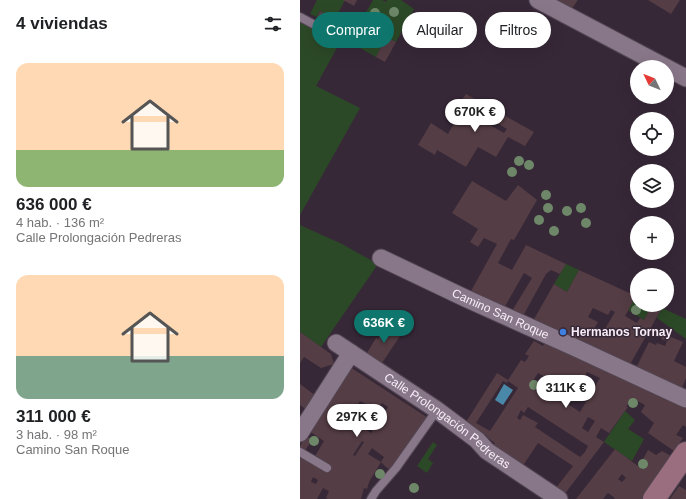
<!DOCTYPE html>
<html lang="es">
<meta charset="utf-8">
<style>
:root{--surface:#fff;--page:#f6f6f6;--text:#202124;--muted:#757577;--accent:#0f766e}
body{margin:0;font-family:Arial,sans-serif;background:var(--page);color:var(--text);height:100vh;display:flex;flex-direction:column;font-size:15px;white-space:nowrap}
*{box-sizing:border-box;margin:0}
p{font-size:13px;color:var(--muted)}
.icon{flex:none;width:22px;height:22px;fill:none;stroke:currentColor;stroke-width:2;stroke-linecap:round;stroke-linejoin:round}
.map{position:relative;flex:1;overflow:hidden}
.drawer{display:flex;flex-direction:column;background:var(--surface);width:300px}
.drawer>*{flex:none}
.hud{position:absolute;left:12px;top:12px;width:314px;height:36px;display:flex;gap:8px}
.needle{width:26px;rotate:313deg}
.tools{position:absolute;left:330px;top:60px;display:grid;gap:8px}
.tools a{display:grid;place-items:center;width:44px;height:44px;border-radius:50%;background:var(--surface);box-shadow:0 4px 16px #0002;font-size:20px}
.price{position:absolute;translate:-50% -34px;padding:0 9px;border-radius:14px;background:#fff;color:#222;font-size:13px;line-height:26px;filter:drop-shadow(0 1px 2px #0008)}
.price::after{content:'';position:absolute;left:50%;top:24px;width:12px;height:9px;margin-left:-6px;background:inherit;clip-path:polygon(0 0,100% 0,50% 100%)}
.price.on{background:var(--accent);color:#fff}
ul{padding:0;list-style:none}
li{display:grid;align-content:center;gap:8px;height:212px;padding:0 16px}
li span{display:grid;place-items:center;height:124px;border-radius:12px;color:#555}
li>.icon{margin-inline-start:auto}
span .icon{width:72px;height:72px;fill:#fffc;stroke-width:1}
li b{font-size:17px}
h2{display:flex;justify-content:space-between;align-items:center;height:48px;padding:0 16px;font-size:17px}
.tag{padding:0 14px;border-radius:18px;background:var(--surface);box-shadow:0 4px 16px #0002;font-size:14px;line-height:36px}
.tag.on{background:var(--accent);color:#fff}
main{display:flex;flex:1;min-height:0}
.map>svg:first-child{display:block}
</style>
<main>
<section class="drawer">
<h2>4 viviendas<svg class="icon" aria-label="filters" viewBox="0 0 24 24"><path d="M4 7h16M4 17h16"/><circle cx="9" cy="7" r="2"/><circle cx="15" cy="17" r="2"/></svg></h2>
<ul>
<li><span style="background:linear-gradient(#ffd9b3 70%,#8fb573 0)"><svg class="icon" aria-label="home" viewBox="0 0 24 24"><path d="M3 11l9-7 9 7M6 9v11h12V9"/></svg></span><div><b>636 000 €</b><p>4 hab. · 136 m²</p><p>Calle Prolongación Pedreras</p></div></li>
<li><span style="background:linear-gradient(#ffd9b3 65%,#7fa58c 0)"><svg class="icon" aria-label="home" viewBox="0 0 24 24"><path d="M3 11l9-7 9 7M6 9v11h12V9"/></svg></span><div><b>311 000 €</b><p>3 hab. · 98 m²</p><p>Camino San Roque</p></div></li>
</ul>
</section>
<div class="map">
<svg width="386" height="499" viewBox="0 0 386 499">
<rect width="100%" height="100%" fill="#372837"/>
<!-- green -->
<g fill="#2c4927">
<path d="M 17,0 L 45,0 L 35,19 L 20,11 L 17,17 L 10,14 Z"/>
<path d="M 73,0 L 82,0 L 86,2 L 87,0 L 101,0 L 114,9 L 96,42 L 86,37 L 76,57 L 42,38 L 49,38 L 54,34 Z"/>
<path d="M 0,22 L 39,44 L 16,86 L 60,108 L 0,215 Z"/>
<path d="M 0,225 L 42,244 L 78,264 L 21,347 L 0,332 Z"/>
<path d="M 266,264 L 279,270 L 267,292 L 254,284 Z"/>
<path d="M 336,296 L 337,297 L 337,305 L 352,305 L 344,320 L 328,310 Z"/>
<path d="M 362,308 L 386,319 L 386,339 L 357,318 Z"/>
<path d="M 325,411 L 335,420 L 328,429 L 344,439 L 332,461 L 304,442 Z"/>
<path d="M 133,442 L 137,445 L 128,459 L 133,463 L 127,473 L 117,466 Z"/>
</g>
<!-- water -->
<path fill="#4a88a9" d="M 204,384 L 213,390 L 203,405 L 195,400 Z"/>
<!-- building -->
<g fill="#543d44" fill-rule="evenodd">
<path d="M 43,0 L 57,0 L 54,6 Z"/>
<path d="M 257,0 L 278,0 L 270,11 L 256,3 Z"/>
<path d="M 348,0 L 380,0 L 371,14 Z"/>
<path d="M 20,11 L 35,19 L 32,25 L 17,17 Z"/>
<path d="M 86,37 L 96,42 L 85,62 L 76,57 Z"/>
<path d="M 166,94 L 234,132 L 225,146 L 208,137 L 196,157 L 178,147 L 166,167 L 137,150 L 135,155 L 118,145 L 131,123 L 148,134 L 165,104 L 161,101 ZM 190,119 L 207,129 L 204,133 L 188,124 Z"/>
<path d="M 172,181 L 206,201 L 218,185 L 237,200 L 214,240 L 211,239 L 198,263 L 212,270 L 226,245 L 266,264 L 260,274 L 251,270 L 246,274 L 223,316 L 212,311 L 232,278 L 224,273 L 204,308 L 170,293 L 197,244 L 184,238 L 178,247 L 170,242 L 178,229 L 152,213 Z"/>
<path d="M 279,270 L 336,296 L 325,316 L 337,323 L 340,318 L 344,320 L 352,305 L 362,308 L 329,366 L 233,321 L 254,284 L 267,292 ZM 293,308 L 308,315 L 311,310 L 315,312 L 302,334 L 294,329 L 298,322 L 288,317 Z"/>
<path d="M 86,325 L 102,333 L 82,363 L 67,353 L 76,338 L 78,339 Z"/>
<path d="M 0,332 L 31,354 L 34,364 L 21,368 L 4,357 L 0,363 Z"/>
<path d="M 364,334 L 383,342 L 374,361 L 386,367 L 386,378 L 382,388 L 336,368 L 349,342 L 356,345 L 357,343 L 365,346 L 367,341 L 361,339 Z"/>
<path d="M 234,341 L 243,346 L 245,342 L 386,405 L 386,427 L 383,425 L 376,435 L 383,438 L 374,451 L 348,433 L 354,423 L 341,412 L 345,405 L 332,398 L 326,407 L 328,407 L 325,411 L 309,433 L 301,428 L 296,437 L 304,442 L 264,495 L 255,489 L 273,466 L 238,443 L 222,467 L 191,449 L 195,443 L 187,437 L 187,436 L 166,422 L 197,373 L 208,380 L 221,360 L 225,362 L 229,356 L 225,354 ZM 287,372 L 300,378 L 280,412 L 260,399 L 265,391 L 269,393 L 281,375 L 284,377 ZM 238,373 L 257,384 L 249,398 L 229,387 ZM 203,381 L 207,383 L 208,381 L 218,388 L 190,431 L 176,423 ZM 228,407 L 288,446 L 285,452 L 280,457 L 235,427 L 238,423 L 223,415 L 220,420 L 217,418 L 221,410 L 224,413 ZM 288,417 L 295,421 L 288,432 L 282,428 Z"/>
<path d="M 50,367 L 128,418 L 91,469 L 87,468 L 81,462 L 84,457 L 72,448 L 68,454 L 81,462 L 69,482 L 67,489 L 64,488 L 61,499 L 28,499 L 26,498 L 29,491 L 23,488 L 17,499 L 0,499 L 0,455 L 14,458 L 24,441 L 9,431 ZM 60,401 L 66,404 L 61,412 L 55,408 ZM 82,403 L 88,407 L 71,433 L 65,429 ZM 62,441 L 64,442 L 55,456 L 53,455 ZM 13,477 L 18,480 L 16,484 L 11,482 Z"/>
<path d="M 0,384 L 16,396 L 7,410 L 0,405 Z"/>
<path d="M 6,436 L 12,440 L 4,452 L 0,449 L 0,446 Z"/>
<path d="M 315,449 L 342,469 L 347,462 L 343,459 L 348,450 L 356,455 L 362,451 L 371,456 L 343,499 L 314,499 L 315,498 L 308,493 L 303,499 L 276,499 ZM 322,474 L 326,478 L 322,482 L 318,479 Z"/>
<path d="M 379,486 L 386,490 L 386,499 L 370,499 Z"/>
</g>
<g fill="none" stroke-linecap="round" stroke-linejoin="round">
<defs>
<g id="service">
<path d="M 0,17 L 28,32"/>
<path d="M 0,452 L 27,468"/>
<path d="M 71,499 L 76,491 L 96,468 L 137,410"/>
</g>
<g id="minor">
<path d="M 238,0 L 365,67"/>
<path d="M 367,68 L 386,78"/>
<path id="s1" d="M 81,258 L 165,298 L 276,348 L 386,399"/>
<path id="s2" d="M 36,343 L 137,410 L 177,440 L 187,451 L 259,499"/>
<path d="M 0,433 L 51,353"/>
</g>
<path id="secondary" d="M 354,499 L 386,453"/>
</defs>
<!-- service casing -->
<use href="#service" stroke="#524552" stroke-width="10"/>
<!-- minor casing -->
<use href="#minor" stroke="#524552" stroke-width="19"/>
<!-- secondary casing -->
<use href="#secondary" stroke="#524552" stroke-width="24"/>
<!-- service -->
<use href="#service" stroke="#878" stroke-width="8"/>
<!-- minor -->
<use href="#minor" stroke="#878" stroke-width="17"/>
<!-- secondary -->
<use href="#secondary" stroke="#9a6e7e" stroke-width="22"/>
</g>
<!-- trees -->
<g fill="#6d8768">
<circle cx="94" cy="12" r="5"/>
<circle cx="75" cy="13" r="5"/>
<circle cx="66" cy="23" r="5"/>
<circle cx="87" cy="24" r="5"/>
<circle cx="219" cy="161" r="5"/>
<circle cx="229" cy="165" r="5"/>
<circle cx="212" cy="172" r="5"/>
<circle cx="246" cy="195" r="5"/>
<circle cx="248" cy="208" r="5"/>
<circle cx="281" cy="208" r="5"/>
<circle cx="267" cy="211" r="5"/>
<circle cx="239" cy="220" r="5"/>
<circle cx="286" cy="223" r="5"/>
<circle cx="254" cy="231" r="5"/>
<circle cx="336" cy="310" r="5"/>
<circle cx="279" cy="384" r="5"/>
<circle cx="234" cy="385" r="5"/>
<circle cx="252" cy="386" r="5"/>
<circle cx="270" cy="396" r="5"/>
<circle cx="333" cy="403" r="5"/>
<circle cx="14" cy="441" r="5"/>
<circle cx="343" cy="464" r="5"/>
<circle cx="80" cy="474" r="5"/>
<circle cx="114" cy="488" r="5"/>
</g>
<!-- markers -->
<circle fill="#3f7fe0" stroke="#372837" stroke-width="1.5" cx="263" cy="332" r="4"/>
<g text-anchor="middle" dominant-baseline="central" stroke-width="3" stroke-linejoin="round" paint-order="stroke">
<!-- street labels -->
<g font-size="12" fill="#f8eef8" stroke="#372837">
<text stroke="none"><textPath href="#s1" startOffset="132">Camino San Roque</textPath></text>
<text stroke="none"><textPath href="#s2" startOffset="136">Calle Prolongación Pedreras</textPath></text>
</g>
<!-- poi labels -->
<g font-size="12" font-weight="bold" fill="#f8eef8" stroke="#372837" text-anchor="start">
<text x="271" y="332">Hermanos Tornay</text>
</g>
</g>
</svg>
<div class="tools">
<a><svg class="needle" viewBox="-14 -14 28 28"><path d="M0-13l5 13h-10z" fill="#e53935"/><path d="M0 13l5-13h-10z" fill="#757577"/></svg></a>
<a><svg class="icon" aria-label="locate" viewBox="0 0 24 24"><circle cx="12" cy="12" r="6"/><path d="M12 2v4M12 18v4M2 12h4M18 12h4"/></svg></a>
<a><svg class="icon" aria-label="layers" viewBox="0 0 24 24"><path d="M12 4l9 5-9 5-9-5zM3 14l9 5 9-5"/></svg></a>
<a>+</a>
<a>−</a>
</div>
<b class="price" style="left:175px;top:133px">670K €</b>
<b class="price on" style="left:84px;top:344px">636K €</b>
<b class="price" style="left:266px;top:409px">311K €</b>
<b class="price" style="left:57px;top:438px">297K €</b>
<div class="hud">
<a class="tag on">Comprar</a>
<a class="tag">Alquilar</a>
<a class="tag">Filtros</a>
</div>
</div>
</main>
